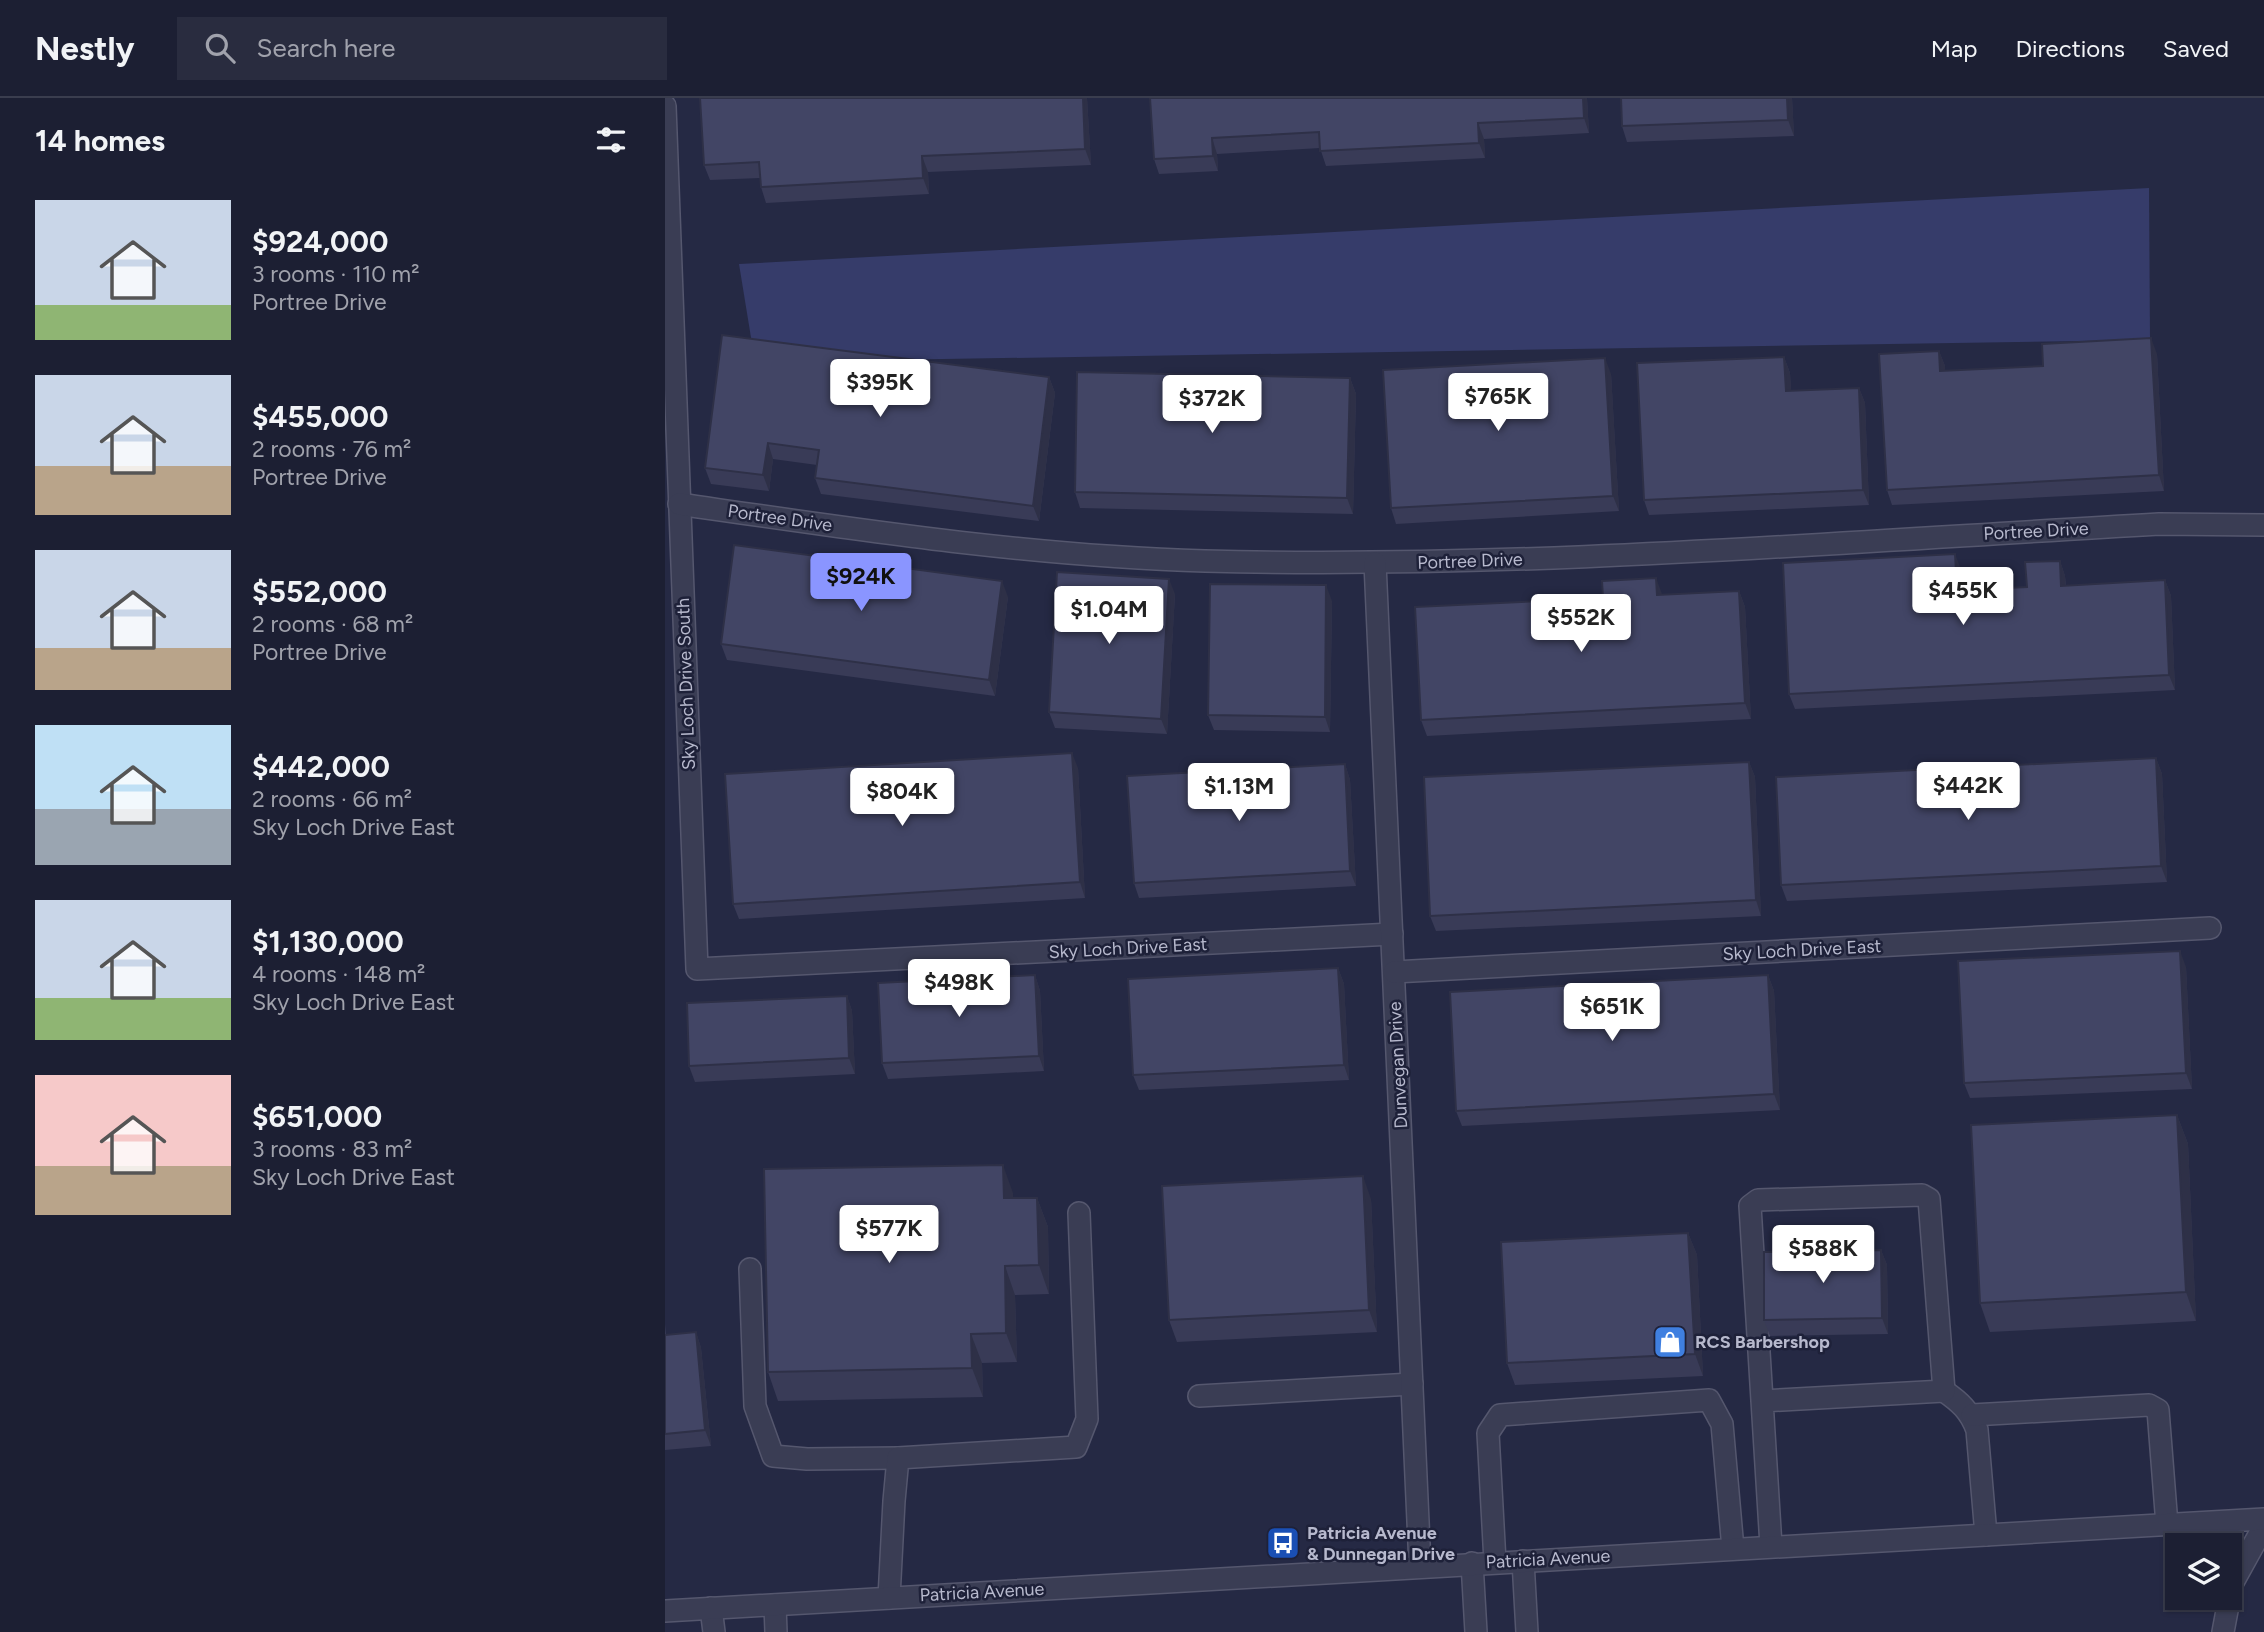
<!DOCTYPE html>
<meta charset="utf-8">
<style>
:root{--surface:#1c1f33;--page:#292c3f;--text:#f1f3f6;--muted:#a0a2ac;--line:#3a3d4e;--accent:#8a95ff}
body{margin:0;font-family:Figtree,sans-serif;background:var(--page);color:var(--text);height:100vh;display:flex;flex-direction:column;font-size:26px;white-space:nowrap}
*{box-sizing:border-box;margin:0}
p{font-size:23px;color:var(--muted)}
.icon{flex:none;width:38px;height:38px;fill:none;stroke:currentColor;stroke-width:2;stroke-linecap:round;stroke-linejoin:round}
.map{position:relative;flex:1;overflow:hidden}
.panel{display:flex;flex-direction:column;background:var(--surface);width:665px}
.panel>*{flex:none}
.controls{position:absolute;left:1500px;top:1435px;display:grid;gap:14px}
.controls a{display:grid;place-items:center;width:77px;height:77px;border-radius:0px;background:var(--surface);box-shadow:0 2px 5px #0004,0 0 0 2px var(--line);font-size:35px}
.price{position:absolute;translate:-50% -60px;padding:0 16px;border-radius:7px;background:#fff;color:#222;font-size:23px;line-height:46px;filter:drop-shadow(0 2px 4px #0008)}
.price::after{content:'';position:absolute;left:50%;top:42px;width:21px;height:16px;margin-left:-10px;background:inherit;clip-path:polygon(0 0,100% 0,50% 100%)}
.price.active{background:var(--accent);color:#111}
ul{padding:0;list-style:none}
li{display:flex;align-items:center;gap:21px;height:175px;padding:0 35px}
li span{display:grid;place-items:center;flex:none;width:196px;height:140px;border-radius:0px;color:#555}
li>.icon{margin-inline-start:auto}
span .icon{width:84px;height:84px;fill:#fffc;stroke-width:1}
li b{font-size:30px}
h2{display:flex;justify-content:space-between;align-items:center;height:84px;padding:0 35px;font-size:30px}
header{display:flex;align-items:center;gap:42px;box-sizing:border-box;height:98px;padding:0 35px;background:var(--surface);border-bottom:2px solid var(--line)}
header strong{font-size:33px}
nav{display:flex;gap:38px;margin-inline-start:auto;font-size:24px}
.search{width:490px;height:63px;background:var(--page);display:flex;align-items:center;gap:18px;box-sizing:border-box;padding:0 24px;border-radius:0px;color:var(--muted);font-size:26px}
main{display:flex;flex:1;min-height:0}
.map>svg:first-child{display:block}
</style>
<header>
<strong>Nestly</strong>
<div class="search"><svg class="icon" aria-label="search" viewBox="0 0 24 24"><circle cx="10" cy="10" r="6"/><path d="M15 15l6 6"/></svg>Search here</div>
<nav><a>Map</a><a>Directions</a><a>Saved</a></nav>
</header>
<main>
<section class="panel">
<h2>14 homes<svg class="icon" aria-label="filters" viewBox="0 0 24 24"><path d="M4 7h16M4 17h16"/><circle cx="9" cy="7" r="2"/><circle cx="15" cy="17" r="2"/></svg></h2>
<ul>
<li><span style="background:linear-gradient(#c9d6e8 75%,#8fb573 0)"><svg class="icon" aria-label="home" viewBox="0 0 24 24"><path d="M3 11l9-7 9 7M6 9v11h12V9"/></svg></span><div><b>$924,000</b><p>3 rooms · 110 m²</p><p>Portree Drive</p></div></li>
<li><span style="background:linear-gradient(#c9d6e8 65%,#b9a48a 0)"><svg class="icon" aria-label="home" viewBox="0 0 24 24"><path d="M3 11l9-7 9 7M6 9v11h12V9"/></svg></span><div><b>$455,000</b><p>2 rooms · 76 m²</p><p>Portree Drive</p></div></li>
<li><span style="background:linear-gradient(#c9d6e8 70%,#b9a48a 0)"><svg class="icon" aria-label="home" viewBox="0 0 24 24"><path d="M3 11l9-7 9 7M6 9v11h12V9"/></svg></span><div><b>$552,000</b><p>2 rooms · 68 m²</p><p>Portree Drive</p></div></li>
<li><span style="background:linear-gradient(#bfe0f5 60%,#9aa5b1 0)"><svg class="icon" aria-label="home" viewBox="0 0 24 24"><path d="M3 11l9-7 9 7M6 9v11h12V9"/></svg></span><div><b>$442,000</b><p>2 rooms · 66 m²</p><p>Sky Loch Drive East</p></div></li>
<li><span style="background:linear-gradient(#c9d6e8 70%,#8fb573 0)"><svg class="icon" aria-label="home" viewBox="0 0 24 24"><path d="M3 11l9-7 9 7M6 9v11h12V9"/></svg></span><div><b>$1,130,000</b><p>4 rooms · 148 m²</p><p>Sky Loch Drive East</p></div></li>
<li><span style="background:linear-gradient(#f6c9c9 65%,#b9a48a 0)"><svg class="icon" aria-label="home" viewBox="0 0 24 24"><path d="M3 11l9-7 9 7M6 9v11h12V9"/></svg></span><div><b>$651,000</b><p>3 rooms · 83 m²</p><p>Sky Loch Drive East</p></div></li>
</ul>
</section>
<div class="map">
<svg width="1599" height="1534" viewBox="0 0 1599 1534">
<rect width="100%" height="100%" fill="#252944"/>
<!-- water -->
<path fill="#363c6a" d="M 1484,90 L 1485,242 L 90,264 L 74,166 Z"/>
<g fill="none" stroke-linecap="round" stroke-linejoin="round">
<defs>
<g id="service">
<path d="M 85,1171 L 90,1308 L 108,1358 L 142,1361 L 233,1360"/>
<path d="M 1279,1293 C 1295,1304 1305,1313 1312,1332 L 1321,1437"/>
<path d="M 534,1298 L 747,1286"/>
<path d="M 1097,1303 L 1279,1293 L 1264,1101 L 1257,1097 L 1093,1102 L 1085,1108 L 1106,1448"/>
<path d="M 1307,1317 L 1484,1307 L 1493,1312 L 1502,1427"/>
<path d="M 830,1464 L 823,1335 L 835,1317 L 1044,1302 L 1057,1326 L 1068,1451"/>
<path d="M 224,1500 L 229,1403 L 233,1360 L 411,1349 L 422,1321 L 414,1115"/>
</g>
<g id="minor">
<path d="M 0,8 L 32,871 L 727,836"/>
<path d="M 14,406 C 188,431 363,458 540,463 C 858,471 1176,444 1494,426 L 1599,427"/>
<path d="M 710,465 L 755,1468"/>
<path d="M 729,874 L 1545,830"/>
<path d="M 858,1463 L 862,1534"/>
<path d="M 807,1465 L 811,1534"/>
<path d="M 1558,1534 L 1567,1486 L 1599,1428"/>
</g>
<g id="tertiary">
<path d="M 110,1507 L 111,1534"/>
<path d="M 46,1510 L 49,1534"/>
<path d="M 0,1513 L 1599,1421"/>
</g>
</defs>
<!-- service casing -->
<use href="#service" stroke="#55576e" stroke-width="24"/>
<!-- minor casing -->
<use href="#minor" stroke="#55576e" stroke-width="24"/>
<!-- tertiary casing -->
<use href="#tertiary" stroke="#55576e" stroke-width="24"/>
<!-- service -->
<use href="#service" stroke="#3a3d54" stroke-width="21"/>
<!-- minor -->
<use href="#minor" stroke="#3a3d54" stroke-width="21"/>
<!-- tertiary -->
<use href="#tertiary" stroke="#3a3d54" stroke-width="21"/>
</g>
<!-- wall -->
<g fill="#393b57">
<path d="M 35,0 L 422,0 L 426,67 L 263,74 L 264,96 L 101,105 L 96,89 L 95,80 L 45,82 L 39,67 Z"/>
<path d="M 485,0 L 922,0 L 924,35 L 819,41 L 820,60 L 661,68 L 655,50 L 552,56 L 553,73 L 494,76 L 489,61 Z"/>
<path d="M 1127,0 L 1129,38 L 962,44 L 957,28 Z"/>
<path d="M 57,237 L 384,279 L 390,295 L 374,423 L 156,396 L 150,380 L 152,367 L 108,361 L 104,393 L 46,386 L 40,370 Z"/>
<path d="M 1274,253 L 1280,268 L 1280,273 L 1378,268 L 1492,256 L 1499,393 L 1227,407 L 1222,392 Z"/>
<path d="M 1119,259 L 1125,275 L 1126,293 L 1194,290 L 1200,305 L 1204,407 L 984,417 L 979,402 Z"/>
<path d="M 946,276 L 954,413 L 731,426 L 726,410 Z"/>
<path d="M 685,280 L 691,296 L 688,416 L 415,410 L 410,394 Z"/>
<path d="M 1395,463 L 1400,478 L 1401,488 L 1500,482 L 1506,498 L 1510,592 L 1130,611 L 1124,596 L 1296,471 L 1297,492 L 1362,489 Z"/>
<path d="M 1074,493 L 1080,509 L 1086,621 L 762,638 L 756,622 L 997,497 Z"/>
<path d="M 510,496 L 502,636 L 390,630 L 384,614 Z"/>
<path d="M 343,499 L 330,598 L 62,562 L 56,546 Z"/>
<path d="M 667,503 L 665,634 L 549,632 L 543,617 Z"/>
<path d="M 1491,660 L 1497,676 L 1502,784 L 1122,803 L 1116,787 Z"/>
<path d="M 1084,664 L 1090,679 L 1096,818 L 771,833 L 765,818 Z"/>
<path d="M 680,666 L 685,682 L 691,788 L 474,800 L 469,785 Z"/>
<path d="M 413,670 L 420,800 L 74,821 L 68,806 Z"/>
<path d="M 1521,869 L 1527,991 L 1305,1000 L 1299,985 Z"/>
<path d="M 673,870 L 679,886 L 684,982 L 474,992 L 468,977 Z"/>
<path d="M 370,877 L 375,893 L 379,973 L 223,981 L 217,965 Z"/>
<path d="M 1103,877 L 1109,893 L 1115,1012 L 797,1028 L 791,1013 Z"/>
<path d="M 182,898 L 187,913 L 190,976 L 30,984 L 24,968 Z"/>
<path d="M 1512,1017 L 1523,1046 L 1531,1223 L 1325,1234 L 1315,1205 Z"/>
<path d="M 348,1095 L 348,1100 L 372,1100 L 383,1129 L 384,1196 L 350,1197 L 352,1264 L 317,1265 L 318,1299 L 113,1303 L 103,1274 Z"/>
<path d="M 706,1101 L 712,1234 L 512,1244 L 504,1222 Z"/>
<path d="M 1023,1135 L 1032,1157 L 1038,1278 L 850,1287 L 842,1265 Z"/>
<path d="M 1216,1152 L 1222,1167 L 1223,1236 L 1105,1238 L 1099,1222 Z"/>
<path d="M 0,1226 L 1,1237 L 31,1234 L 36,1250 L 46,1348 L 0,1352 Z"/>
</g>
<!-- shaded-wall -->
<g fill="#2e3047">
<path d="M 418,0 L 422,0 L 426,67 L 420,51 Z"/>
<path d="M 918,0 L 922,0 L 924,35 L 919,20 Z"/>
<path d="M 1122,0 L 1127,0 L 1129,38 L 1123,22 Z"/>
<path d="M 813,25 L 819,41 L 820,60 L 814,45 Z"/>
<path d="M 547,40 L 552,56 L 553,73 L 548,58 Z"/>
<path d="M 257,58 L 263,74 L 264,96 L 258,80 Z"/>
<path d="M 1486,240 L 1492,256 L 1499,393 L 1494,377 Z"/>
<path d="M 1274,253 L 1280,268 L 1281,289 L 1275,273 Z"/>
<path d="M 1119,259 L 1125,275 L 1127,309 L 1121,293 Z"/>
<path d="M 940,260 L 946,276 L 954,413 L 948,398 Z"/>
<path d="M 384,279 L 390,295 L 374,423 L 368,408 Z"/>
<path d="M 685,280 L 691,296 L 688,416 L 682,400 Z"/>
<path d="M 1194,290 L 1200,305 L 1204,407 L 1198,392 Z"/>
<path d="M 103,345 L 108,361 L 104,393 L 98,377 Z"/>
<path d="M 1290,456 L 1296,471 L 1298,508 L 1292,492 Z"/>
<path d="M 1395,463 L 1400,478 L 1402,503 L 1396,488 Z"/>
<path d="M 991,480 L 997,496 L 998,513 L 992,497 Z"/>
<path d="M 504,481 L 510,496 L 502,636 L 496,621 Z"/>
<path d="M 1500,482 L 1506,498 L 1510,592 L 1504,577 Z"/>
<path d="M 337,483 L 343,499 L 330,598 L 324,582 Z"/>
<path d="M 661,487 L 667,503 L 665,634 L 660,619 Z"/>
<path d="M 1074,493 L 1080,509 L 1086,621 L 1080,605 Z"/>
<path d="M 407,655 L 413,670 L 420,800 L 415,784 Z"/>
<path d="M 1491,660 L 1497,676 L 1502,784 L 1496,768 Z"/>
<path d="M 1084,664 L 1090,679 L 1096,818 L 1091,802 Z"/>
<path d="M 680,666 L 685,682 L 691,788 L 685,773 Z"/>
<path d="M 1515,853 L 1521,869 L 1527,991 L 1521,975 Z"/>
<path d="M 673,870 L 679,886 L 684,982 L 679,967 Z"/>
<path d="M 370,877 L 375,893 L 379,973 L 374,958 Z"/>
<path d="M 1103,877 L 1109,893 L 1115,1012 L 1109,996 Z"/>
<path d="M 182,898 L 187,913 L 190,976 L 184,960 Z"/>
<path d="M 1512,1017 L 1523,1046 L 1531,1223 L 1521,1194 Z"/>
<path d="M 338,1067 L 348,1095 L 349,1129 L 339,1100 Z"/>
<path d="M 698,1078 L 706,1101 L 712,1234 L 704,1212 Z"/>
<path d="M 372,1100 L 383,1129 L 384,1196 L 374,1167 Z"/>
<path d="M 1023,1135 L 1032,1157 L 1038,1278 L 1030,1256 Z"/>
<path d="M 1216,1152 L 1222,1167 L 1223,1236 L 1217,1220 Z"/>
<path d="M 340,1168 L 350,1197 L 352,1264 L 341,1235 Z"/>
<path d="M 31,1234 L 36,1250 L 46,1348 L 40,1332 Z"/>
<path d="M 306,1236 L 317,1265 L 318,1299 L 307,1270 Z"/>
</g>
<!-- building -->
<g fill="#424565" stroke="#2e3047" stroke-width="2">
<path d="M 35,0 L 418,0 L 420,51 L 257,58 L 258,80 L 96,89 L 94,64 L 39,67 Z"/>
<path d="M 485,0 L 918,0 L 919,20 L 813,25 L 814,45 L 655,53 L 654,34 L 547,40 L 548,58 L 489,61 Z"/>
<path d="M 956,0 L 1122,0 L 1123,22 L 957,28 Z"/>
<path d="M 57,237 L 384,279 L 368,408 L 150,380 L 154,352 L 103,345 L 98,377 L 40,370 Z"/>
<path d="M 1486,240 L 1494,377 L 1222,392 L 1214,256 L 1274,253 L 1275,273 L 1378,268 L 1377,246 Z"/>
<path d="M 1119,259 L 1121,293 L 1194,290 L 1198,392 L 979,402 L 972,265 Z"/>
<path d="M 940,260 L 948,398 L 726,410 L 718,272 Z"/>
<path d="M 412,274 L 685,280 L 682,400 L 410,394 Z"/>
<path d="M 69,447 L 337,483 L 324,582 L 56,546 Z"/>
<path d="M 1290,456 L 1292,492 L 1362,489 L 1360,464 L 1395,463 L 1396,488 L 1500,482 L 1504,577 L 1124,596 L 1118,465 Z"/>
<path d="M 392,474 L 504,481 L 496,621 L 384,614 Z"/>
<path d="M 991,480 L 992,497 L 1074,493 L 1080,605 L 756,622 L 750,509 L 938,500 L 937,483 Z"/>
<path d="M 545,486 L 661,487 L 660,619 L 543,617 Z"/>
<path d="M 407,655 L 415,784 L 68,806 L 60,676 Z"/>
<path d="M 1491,660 L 1496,768 L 1116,787 L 1111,679 Z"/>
<path d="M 1084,664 L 1091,802 L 765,818 L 759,679 Z"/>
<path d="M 680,666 L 685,773 L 469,785 L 462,678 Z"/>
<path d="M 1515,853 L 1521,975 L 1299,985 L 1293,863 Z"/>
<path d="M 673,870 L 679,967 L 468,977 L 463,881 Z"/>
<path d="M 370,877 L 374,958 L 217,965 L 213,885 Z"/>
<path d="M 1103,877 L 1109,996 L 791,1013 L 785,894 Z"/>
<path d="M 182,898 L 184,960 L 24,968 L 22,905 Z"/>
<path d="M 1512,1017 L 1521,1194 L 1315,1205 L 1306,1027 Z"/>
<path d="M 338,1067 L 339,1100 L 372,1100 L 374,1167 L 340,1168 L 341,1235 L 306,1236 L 307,1270 L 103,1274 L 99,1071 Z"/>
<path d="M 698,1078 L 704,1212 L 504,1222 L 497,1088 Z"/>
<path d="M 1023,1135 L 1030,1256 L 842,1265 L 836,1144 Z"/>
<path d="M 1216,1152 L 1217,1220 L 1099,1222 L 1099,1154 Z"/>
<path d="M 31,1234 L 40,1332 L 0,1336 L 0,1237 Z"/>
</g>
<!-- icons -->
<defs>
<symbol id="shop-square" viewBox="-11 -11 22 22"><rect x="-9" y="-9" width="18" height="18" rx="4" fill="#3f7fe0" stroke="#1e2139"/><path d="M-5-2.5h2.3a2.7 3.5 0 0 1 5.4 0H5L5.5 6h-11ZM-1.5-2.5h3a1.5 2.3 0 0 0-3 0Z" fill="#fff"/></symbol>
<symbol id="bus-square" viewBox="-11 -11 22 22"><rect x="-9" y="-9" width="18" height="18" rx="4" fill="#1a4fb4" stroke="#1e2139"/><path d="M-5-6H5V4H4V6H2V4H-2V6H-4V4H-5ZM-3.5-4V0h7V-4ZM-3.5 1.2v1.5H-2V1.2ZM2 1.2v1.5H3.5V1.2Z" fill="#fff"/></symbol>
</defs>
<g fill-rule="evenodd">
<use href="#shop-square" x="986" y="1225" width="38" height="38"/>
<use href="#bus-square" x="599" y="1426" width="38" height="38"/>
</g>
<g text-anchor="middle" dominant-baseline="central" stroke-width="5" stroke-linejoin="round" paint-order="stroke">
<!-- street labels -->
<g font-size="18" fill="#b7b9cd" stroke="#1e2139">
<text transform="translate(115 420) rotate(8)">Portree Drive</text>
<text transform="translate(1371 433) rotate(-3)">Portree Drive</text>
<text transform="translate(805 463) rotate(-2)">Portree Drive</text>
<text transform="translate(21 586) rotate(-92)">Sky Loch Drive South</text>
<text transform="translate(463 850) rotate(-3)">Sky Loch Drive East</text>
<text transform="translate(1137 852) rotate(-3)">Sky Loch Drive East</text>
<text transform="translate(733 967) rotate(-93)">Dunvegan Drive</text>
<text transform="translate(883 1461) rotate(-3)">Patricia Avenue</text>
<text transform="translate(317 1494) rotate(-3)">Patricia Avenue</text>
</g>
<!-- poi labels -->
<g font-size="18" font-weight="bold" fill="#b7b9cd" stroke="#1e2139" text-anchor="start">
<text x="1030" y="1244">RCS Barbershop</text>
<text x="642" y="1435">Patricia Avenue<tspan x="642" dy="21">&amp; Dunnegan Drive</tspan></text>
</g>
</g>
</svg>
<div class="controls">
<a><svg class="icon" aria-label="layers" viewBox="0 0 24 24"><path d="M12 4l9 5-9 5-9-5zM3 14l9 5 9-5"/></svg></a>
</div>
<b class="price" style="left:215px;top:321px">$395K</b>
<b class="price" style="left:833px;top:335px">$765K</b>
<b class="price" style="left:547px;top:337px">$372K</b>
<b class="price active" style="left:196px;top:515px">$924K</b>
<b class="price" style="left:1298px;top:529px">$455K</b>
<b class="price" style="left:444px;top:548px">$1.04M</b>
<b class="price" style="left:916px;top:556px">$552K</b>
<b class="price" style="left:1303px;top:724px">$442K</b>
<b class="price" style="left:574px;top:725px">$1.13M</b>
<b class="price" style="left:237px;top:730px">$804K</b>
<b class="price" style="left:294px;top:921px">$498K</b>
<b class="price" style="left:947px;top:945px">$651K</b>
<b class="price" style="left:224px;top:1167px">$577K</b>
<b class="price" style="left:1158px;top:1187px">$588K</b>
</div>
</main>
